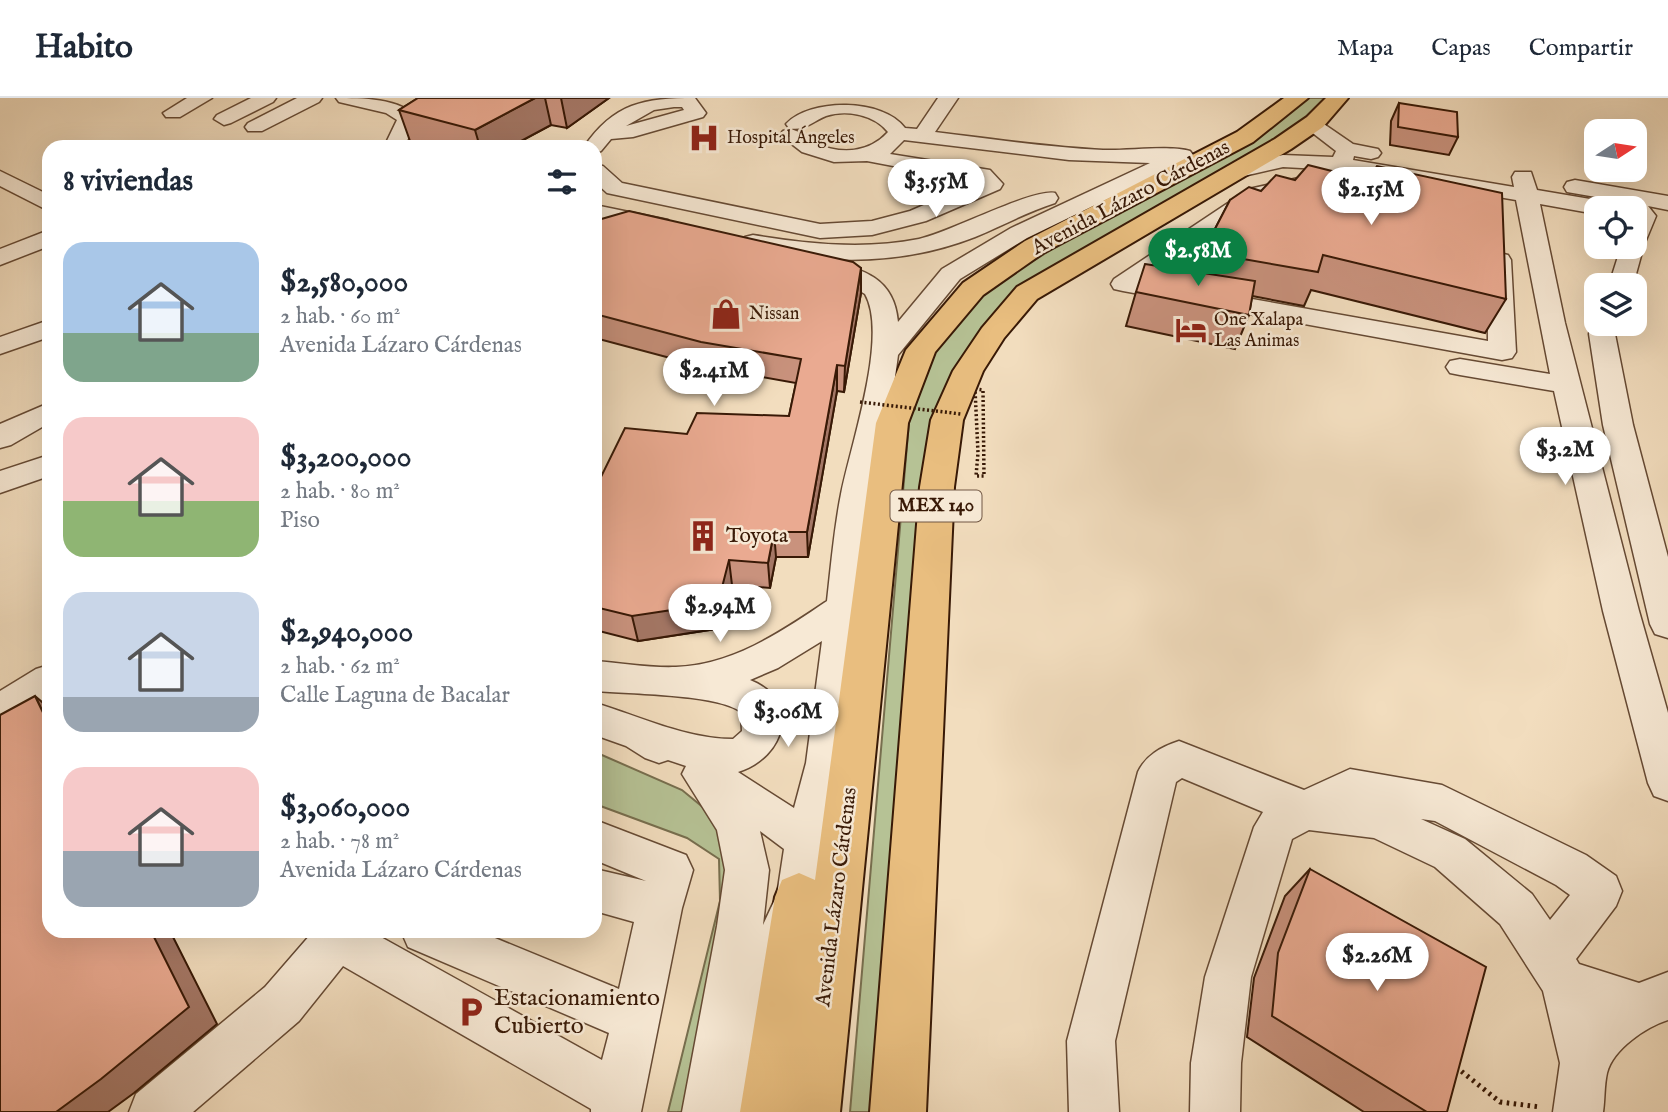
<!DOCTYPE html>
<html lang="es">
<meta charset="utf-8">
<style>
:root{--surface:#fff;--page:#f2f2f3;--text:#1f2937;--muted:#747a83;--line:#e0e1e3;--accent:#0b8043}
body{margin:0;font-family:"IM FELL English",serif;background:var(--page);color:var(--text);height:100vh;display:flex;flex-direction:column;font-size:26px;white-space:nowrap}
*{box-sizing:border-box;margin:0}
p{font-size:23px;color:var(--muted)}
.icon{flex:none;width:38px;height:38px;fill:none;stroke:currentColor;stroke-width:2;stroke-linecap:round;stroke-linejoin:round}
.map{position:relative;flex:1;overflow:hidden}
.sheet{position:absolute;left:42px;top:42px;width:560px;height:798px;display:flex;flex-direction:column;background:var(--surface);border-radius:21px;box-shadow:0 7px 28px #0002}
.sheet>*{flex:none}
.needle{width:46px;rotate:78deg}
.tools{position:absolute;left:1584px;top:21px;display:grid;gap:14px}
.tools a{display:grid;place-items:center;width:63px;height:63px;border-radius:14px;background:var(--surface);box-shadow:0 7px 28px #0002;font-size:35px}
.price{position:absolute;translate:-50% -60px;padding:0 16px;border-radius:24px;background:#fff;color:#222;font-size:23px;line-height:46px;filter:drop-shadow(0 2px 4px #0008)}
.price::after{content:'';position:absolute;left:50%;top:42px;width:21px;height:16px;margin-left:-10px;background:inherit;clip-path:polygon(0 0,100% 0,50% 100%)}
.price.selected{background:var(--accent);color:#fff}
ul{padding:0;list-style:none}
li{display:flex;align-items:center;gap:21px;height:175px;padding:0 21px}
li span{display:grid;place-items:center;flex:none;width:196px;height:140px;border-radius:21px;color:#555}
li>.icon{margin-inline-start:auto}
span .icon{width:84px;height:84px;fill:#fffc;stroke-width:1}
li b{font-size:30px}
h2{display:flex;justify-content:space-between;align-items:center;height:84px;padding:0 21px;font-size:30px}
header{display:flex;align-items:center;gap:42px;box-sizing:border-box;height:98px;padding:0 35px;background:var(--surface);border-bottom:2px solid var(--line)}
header strong{font-size:33px}
nav{display:flex;gap:38px;margin-inline-start:auto;font-size:24px}
.map>svg:first-child{display:block}
</style>
<header>
<strong>Habito</strong>
<nav><a>Mapa</a><a>Capas</a><a>Compartir</a></nav>
</header>
<div class="map">
<svg width="1668" height="1014" viewBox="0 0 1668 1014">
<rect width="100%" height="100%" fill="#f2ddbe"/>
<filter id="stains"><feTurbulence type="fractalNoise" baseFrequency=".00286" numOctaves="4"/><feColorMatrix values="0 0 0 0 .2 0 0 0 0 .09 0 0 0 0 .02 0 0 0 .5 -.17"/></filter>
<radialGradient id="worn" r=".72"><stop offset=".6" stop-color="#630" stop-opacity="0"/><stop offset="1" stop-color="#630" stop-opacity=".3"/></radialGradient>
<!-- green -->
<g fill="#b6c295" stroke="#776e4e" stroke-width="2">
<path d="M 1302,0 L 1327,0 L 1312,22 L 1098,146 L 963,264 L 893,1014 L 850,1014 L 909,324 L 929,254 L 983,193 Z"/>
<path d="M 595,654 L 682,692 L 716,720 L 733,757 L 694,1014 L 668,1014 L 720,803 L 719,761 L 687,740 L 595,706 Z"/>
</g>
<g fill="none" stroke-linecap="round" stroke-linejoin="round">
<defs>
<g id="minor">
<path d="M 187,0 L 212,0 L 180,19 L 166,19 L 163,15 Z"/>
<path d="M 251,0 L 276,0 L 273,4 L 231,25 L 224,27 L 214,21 L 217,17 Z"/>
<path d="M 297,0 L 322,0 L 319,4 L 262,33 L 248,33 L 245,29 L 248,25 Z"/>
<path d="M 336,0 C 362,0 400,0 418,20 L 404,49 L 384,49 L 397,22 L 386,15 L 339,4 Z"/>
<path d="M 695,0 L 706,15 L 703,19 L 633,39 L 611,41 L 601,53 L 595,55 L 595,49 L 584,49 C 614,5 644,0 695,0 ZM 674,9 L 682,9 L 684,12 L 626,28 L 654,12 Z"/>
<path d="M 938,0 L 958,0 L 935,34 C 991,41 1047,49 1103,52 C 1128,53 1169,47 1190,53 L 1193,57 L 1190,61 L 1027,140 L 960,181 L 898,257 L 892,301 L 872,398 L 846,665 L 828,743 L 821,799 L 777,899 L 757,1014 L 682,1014 L 717,828 L 725,772 L 717,732 L 682,676 L 686,668 L 668,662 L 659,665 L 645,660 L 626,648 L 595,637 L 595,605 C 639,618 686,641 733,641 L 742,633 L 741,614 C 718,596 629,596 595,593 L 595,563 C 622,565 649,570 676,569 C 733,567 781,534 827,503 C 831,468 834,431 841,396 C 850,349 889,238 865,196 L 845,184 L 806,172 L 803,167 L 806,162 L 815,160 L 753,151 L 745,149 L 741,144 L 745,139 L 753,137 C 809,146 863,152 919,141 C 951,134 1033,90 1055,95 L 1058,100 L 1055,105 C 1027,114 1002,128 975,139 C 924,159 870,165 816,160 C 856,170 894,175 898,224 L 942,171 L 1011,130 L 1150,65 L 1069,62 L 904,42 L 890,56 L 990,72 L 1003,86 L 1000,91 L 926,123 L 872,137 L 820,140 L 607,95 L 595,84 L 595,67 L 603,68 L 622,85 L 820,126 L 872,123 L 910,113 L 977,84 L 867,63 L 834,64 L 802,54 L 780,37 L 783,33 L 790,31 C 800,33 806,40 815,45 C 841,57 869,55 888,34 C 875,17 847,11 826,18 C 813,23 804,34 789,30 L 786,26 C 810,0 883,0 905,30 L 917,31 ZM 822,543 L 806,665 L 794,710 L 738,674 C 786,659 801,602 750,582 L 778,570 ZM 760,733 L 784,751 L 777,797 L 763,827 L 769,772 Z"/>
<path d="M 1311,20 L 1318,22 L 1353,46 L 1378,51 L 1381,55 L 1378,59 L 1371,61 L 1354,58 L 1353,62 L 1514,89 L 1512,79 L 1515,74 L 1531,74 L 1537,92 L 1602,103 L 1610,105 L 1613,110 L 1596,110 L 1596,116 L 1540,106 L 1565,225 L 1639,513 L 1668,615 L 1668,703 L 1654,698 L 1648,685 L 1603,513 L 1554,293 L 1460,277 L 1450,275 L 1446,269 L 1450,263 L 1460,261 L 1550,276 L 1516,102 L 1345,73 L 1327,87 L 1264,101 L 1145,182 L 1488,243 L 1487,162 L 1490,157 L 1499,155 L 1508,157 L 1511,162 L 1516,254 L 1512,260 L 1502,262 L 1123,193 L 1114,191 L 1111,186 L 1114,181 L 1249,91 L 1312,77 L 1320,71 L 1283,69 L 1235,80 L 1227,79 L 1224,74 L 1227,69 L 1283,57 L 1333,59 L 1336,53 L 1301,26 L 1304,22 Z"/>
<path d="M 0,73 L 49,97 L 49,113 L 0,88 Z"/>
<path d="M 1575,82 L 1668,98 L 1668,112 L 1648,108 L 1656,118 L 1644,147 L 1633,187 L 1609,187 L 1621,149 L 1634,149 L 1634,110 L 1625,110 L 1619,103 L 1567,94 L 1564,89 L 1567,84 Z"/>
<path d="M 595,107 L 668,122 L 672,127 L 668,132 L 660,134 L 595,121 Z"/>
<path d="M 49,132 L 49,148 L 0,167 L 0,151 Z"/>
<path d="M 1596,220 L 1596,226 L 1617,226 L 1615,236 L 1633,327 L 1668,459 L 1668,540 L 1655,536 L 1650,526 L 1603,327 L 1589,236 L 1591,226 Z"/>
<path d="M 49,222 L 49,239 L 0,256 L 0,239 Z"/>
<path d="M 49,305 L 49,325 L 11,347 L 0,350 L 0,326 Z"/>
<path d="M 49,357 L 49,378 L 0,395 L 0,373 Z"/>
<path d="M 49,567 L 49,601 L 14,623 L 0,628 L 0,593 L 36,571 Z"/>
<path d="M 1179,643 L 1304,692 L 1350,671 L 1442,687 L 1586,757 L 1616,778 L 1622,793 L 1616,808 L 1576,861 L 1579,866 L 1639,885 L 1668,874 L 1668,922 C 1646,929 1613,951 1607,975 C 1604,988 1605,1001 1603,1014 L 1553,1014 L 1560,965 L 1543,893 L 1500,826 L 1435,769 L 1374,740 L 1309,732 L 1292,741 L 1251,879 L 1241,965 L 1240,1014 L 1190,1014 L 1191,965 L 1205,879 L 1254,729 L 1263,714 L 1182,680 L 1176,684 L 1115,943 L 1119,1014 L 1069,1014 L 1067,943 L 1138,674 C 1146,657 1161,649 1179,643 ZM 1421,721 L 1435,723 L 1556,787 L 1570,797 L 1550,822 L 1532,796 L 1465,741 Z"/>
<path d="M 595,722 L 686,757 L 693,772 L 682,810 L 641,1014 L 591,1014 L 591,1011 L 343,868 L 299,923 L 193,1014 L 129,1014 L 136,996 L 265,889 L 311,836 L 309,833 L 370,833 L 602,962 L 609,935 L 408,849 L 401,833 L 478,833 L 619,891 L 634,824 L 595,813 L 595,771 L 646,783 L 595,762 Z"/>
</g>
<g id="highway">
<path d="M 1284,0 L 1308,0 L 1253,44 L 1043,155 L 983,197 L 935,254 L 908,325 L 840,1014 L 740,1014 L 775,799 L 782,782 L 799,775 L 815,782 L 876,325 L 906,252 L 963,185 L 1025,143 L 1237,34 Z"/>
<path d="M 1326,0 L 1348,0 L 1323,29 L 1291,51 L 1037,201 L 1004,240 L 983,273 L 963,322 L 954,389 L 926,1014 L 870,1014 L 920,389 L 931,322 L 953,273 L 982,230 L 1017,189 L 1275,41 L 1307,19 Z"/>
</g>
</defs>
<!-- minor casing -->
<use href="#minor" stroke="#664a34" stroke-width="3"/>
<!-- highway casing -->
<use href="#highway" stroke="#381906" stroke-width="4"/>
<!-- path-far1 -->
<path stroke="#381906" stroke-width="3.5" stroke-dasharray="2 2.5" stroke-linecap="butt" d="M 975,291 L 983,292 L 984,378 L 976,378 L 978,355 Z"/>
<!-- path -->
<path stroke="#381906" stroke-width="5" stroke-dasharray="2.5 4.5" stroke-linecap="butt" d="M 1456,969 L 1500,1004 L 1540,1009"/>
<!-- minor -->
<use href="#minor" fill="#f7e9d5" fill-rule="evenodd"/>
<!-- highway -->
<use href="#highway" fill="#e9be7f" fill-rule="evenodd"/>
<!-- path-bridge -->
<path stroke="#381906" stroke-width="3.5" stroke-dasharray="2 2.5" stroke-linecap="butt" d="M 860,304 L 961,316"/>
</g>
<!-- wall -->
<g fill="#c9927d" stroke="#381906" stroke-width="2">
<path d="M 418,0 L 609,0 L 567,30 L 551,27 L 510,49 L 431,49 L 410,43 L 399,12 Z"/>
<path d="M 1399,5 L 1458,39 L 1449,57 L 1390,47 L 1391,23 Z"/>
<path d="M 1230,102 L 1506,201 L 1485,235 L 1311,192 L 1304,208 L 1252,198 L 1249,217 L 1235,251 L 1126,228 L 1136,194 L 1196,174 L 1203,154 Z"/>
<path d="M 595,124 L 861,170 L 861,195 L 844,294 L 837,293 L 808,459 L 776,459 L 770,490 L 732,487 L 722,530 L 638,543 L 595,532 L 595,391 L 687,336 L 789,318 L 796,285 L 704,269 L 595,240 Z"/>
<path d="M 1310,771 L 1447,1014 L 1364,1014 L 1247,939 L 1254,880 L 1285,798 Z"/>
</g>
<!-- shaded-wall -->
<g fill="#a47766" stroke="#381906" stroke-width="2">
<path d="M 535,0 L 545,0 L 551,27 L 510,49 L 480,49 L 475,32 Z"/>
<path d="M 561,0 L 609,0 L 567,30 Z"/>
<path d="M 861,170 L 861,195 L 844,294 L 845,268 Z"/>
<path d="M 837,267 L 837,293 L 808,459 L 807,434 Z"/>
<path d="M 774,434 L 776,459 L 770,490 L 768,465 Z"/>
<path d="M 729,462 L 732,487 L 722,530 L 638,543 L 632,518 Z"/>
<path d="M 35,598 L 49,610 L 49,627 Z"/>
<path d="M 151,833 L 170,833 L 217,926 L 134,995 L 108,1014 L 56,1014 Z"/>
</g>
<!-- building -->
<g fill="#eaaa91" stroke="#381906" stroke-width="2">
<path d="M 418,0 L 535,0 L 475,32 L 399,12 Z"/>
<path d="M 1399,5 L 1457,14 L 1458,39 L 1398,29 Z"/>
<path d="M 1308,67 L 1368,82 L 1377,68 L 1502,95 L 1506,201 L 1323,157 L 1318,174 L 1203,154 L 1230,102 L 1249,89 L 1261,93 L 1276,77 L 1295,82 Z"/>
<path d="M 629,113 L 853,164 L 861,170 L 845,268 L 837,267 L 807,434 L 774,434 L 768,465 L 729,462 L 718,505 L 632,518 L 595,509 L 595,391 L 625,330 L 687,336 L 697,315 L 789,318 L 801,261 L 701,244 L 595,216 L 595,124 L 598,122 Z"/>
<path d="M 1145,166 L 1255,183 L 1249,217 L 1136,194 Z"/>
<path d="M 35,598 L 49,627 L 49,833 L 151,833 L 189,909 L 101,981 L 56,1014 L 0,1014 L 0,617 Z"/>
<path d="M 1310,771 L 1486,869 L 1447,1014 L 1427,1014 L 1272,918 L 1278,855 Z"/>
</g>
<!-- icons -->
<defs>
<symbol id="hospital-bare" viewBox="-9 -9 18 18"><path d="M-5-5h3v3.5h4V-5h3V5h-3V1.5h-4V5h-3Z" fill="#8f2418" stroke="#f7e9d5" stroke-width="2.5" paint-order="stroke"/></symbol>
<symbol id="shop-bare" viewBox="-9 -9 18 18"><path d="M-5-2.5h2.3a2.7 3.5 0 0 1 5.4 0H5L5.5 6h-11ZM-1.5-2.5h3a1.5 2.3 0 0 0-3 0Z" fill="#8f2418" stroke="#f7e9d5" stroke-width="2.5" paint-order="stroke"/></symbol>
<symbol id="hotel-bare" viewBox="-9 -9 18 18"><path d="M-6-4.5h1.5V1H6V5H4.5V3h-9V5H-6ZM-4 0a1.8 1.8 0 1 1 3.6 0ZM.5 0V-2.5h3Q6-2.5 6 0Z" fill="#8f2418" stroke="#f7e9d5" stroke-width="2.5" paint-order="stroke"/></symbol>
<symbol id="building-bare" viewBox="-9 -9 18 18"><path d="M-4-6H4V6H1V3H-1V6H-4ZM-2.5-4.3h1.7v1.8h-1.7ZM.8-4.3h1.7v1.8H.8ZM-2.5-1h1.7V.8h-1.7ZM.8-1h1.7V.8H.8Z" fill="#8f2418" stroke="#f7e9d5" stroke-width="2.5" paint-order="stroke"/></symbol>
<symbol id="parking-bare" viewBox="-9 -9 18 18"><path d="M-3.5-5.5H1a3.5 3.5 0 0 1 0 7H-1V5.5H-3.5ZM-1-3.4V-.6H.8a1.4 1.4 0 0 0 0-2.8Z" fill="#8f2418" stroke="#f7e9d5" stroke-width="2.5" paint-order="stroke"/></symbol>
</defs>
<g fill-rule="evenodd">
<use href="#hospital-bare" x="682" y="18" width="44" height="44"/>
<use href="#shop-bare" x="704" y="194" width="44" height="44"/>
<use href="#hotel-bare" x="1169" y="210" width="44" height="44"/>
<use href="#building-bare" x="681" y="416" width="44" height="44"/>
<use href="#parking-bare" x="449" y="892" width="44" height="44"/>
</g>
<g text-anchor="middle" dominant-baseline="central" stroke-width="5" stroke-linejoin="round" paint-order="stroke">
<!-- far-poi labels -->
<g font-size="18" fill="#381906" stroke="#f7e9d5" text-anchor="start">
<text x="727" y="40">Hospital Ángeles</text>
<text x="749" y="216">Nissan</text>
<text x="1214" y="222">One Xalapa<tspan x="1214" dy="21">Las Animas</tspan></text>
</g>
<!-- shield labels -->
<rect fill="#f7e9d5" stroke="#715744" stroke-width="2" x="890.5" y="392.5" width="91" height="31" rx="5"/>
<g font-size="19" font-weight="bold" fill="#381906">
<text x="936" y="408">MEX 140</text>
</g>
<!-- street labels -->
<g font-size="21" fill="#381906" stroke="#f7e9d5">
<text transform="translate(1131 100) rotate(-28)">Avenida Lázaro Cárdenas</text>
<text transform="translate(837 799) rotate(-83)">Avenida Lázaro Cárdenas</text>
</g>
<!-- poi labels -->
<g font-size="21" fill="#381906" stroke="#f7e9d5" text-anchor="start">
<text x="726" y="438">Toyota</text>
</g>
<!-- near-poi labels -->
<g font-size="24" fill="#381906" stroke="#f7e9d5" text-anchor="start">
<text x="494" y="900">Estacionamiento<tspan x="494" dy="28">Cubierto</tspan></text>
</g>
</g>
<rect width="100%" height="100%" filter="url(#stains)"/>
<rect width="100%" height="100%" fill="url(#worn)"/>
</svg>
<div class="tools">
<a><svg class="needle" viewBox="-14 -14 28 28"><path d="M0-13l5 13h-10z" fill="#e53935"/><path d="M0 13l5-13h-10z" fill="#747a83"/></svg></a>
<a><svg class="icon" aria-label="locate" viewBox="0 0 24 24"><circle cx="12" cy="12" r="6"/><path d="M12 2v4M12 18v4M2 12h4M18 12h4"/></svg></a>
<a><svg class="icon" aria-label="layers" viewBox="0 0 24 24"><path d="M12 4l9 5-9 5-9-5zM3 14l9 5 9-5"/></svg></a>
</div>
<b class="price" style="left:936px;top:121px">$3.55M</b>
<b class="price" style="left:1371px;top:129px">$2.15M</b>
<b class="price selected" style="left:1198px;top:190px">$2.58M</b>
<b class="price" style="left:714px;top:310px">$2.41M</b>
<b class="price" style="left:1565px;top:389px">$3.2M</b>
<b class="price" style="left:720px;top:546px">$2.94M</b>
<b class="price" style="left:788px;top:651px">$3.06M</b>
<b class="price" style="left:1377px;top:895px">$2.26M</b>
<section class="sheet">
<h2>8 viviendas<svg class="icon" aria-label="filters" viewBox="0 0 24 24"><path d="M4 7h16M4 17h16"/><circle cx="9" cy="7" r="2"/><circle cx="15" cy="17" r="2"/></svg></h2>
<ul>
<li><span style="background:linear-gradient(#a9c7e8 65%,#7fa58c 0)"><svg class="icon" aria-label="home" viewBox="0 0 24 24"><path d="M3 11l9-7 9 7M6 9v11h12V9"/></svg></span><div><b>$2,580,000</b><p>2 hab. · 60 m²</p><p>Avenida Lázaro Cárdenas</p></div></li>
<li><span style="background:linear-gradient(#f6c9c9 60%,#8fb573 0)"><svg class="icon" aria-label="home" viewBox="0 0 24 24"><path d="M3 11l9-7 9 7M6 9v11h12V9"/></svg></span><div><b>$3,200,000</b><p>2 hab. · 80 m²</p><p>Piso</p></div></li>
<li><span style="background:linear-gradient(#c9d6e8 75%,#9aa5b1 0)"><svg class="icon" aria-label="home" viewBox="0 0 24 24"><path d="M3 11l9-7 9 7M6 9v11h12V9"/></svg></span><div><b>$2,940,000</b><p>2 hab. · 62 m²</p><p>Calle Laguna de Bacalar</p></div></li>
<li><span style="background:linear-gradient(#f6c9c9 60%,#9aa5b1 0)"><svg class="icon" aria-label="home" viewBox="0 0 24 24"><path d="M3 11l9-7 9 7M6 9v11h12V9"/></svg></span><div><b>$3,060,000</b><p>2 hab. · 78 m²</p><p>Avenida Lázaro Cárdenas</p></div></li>
</ul>
</section>
</div>
